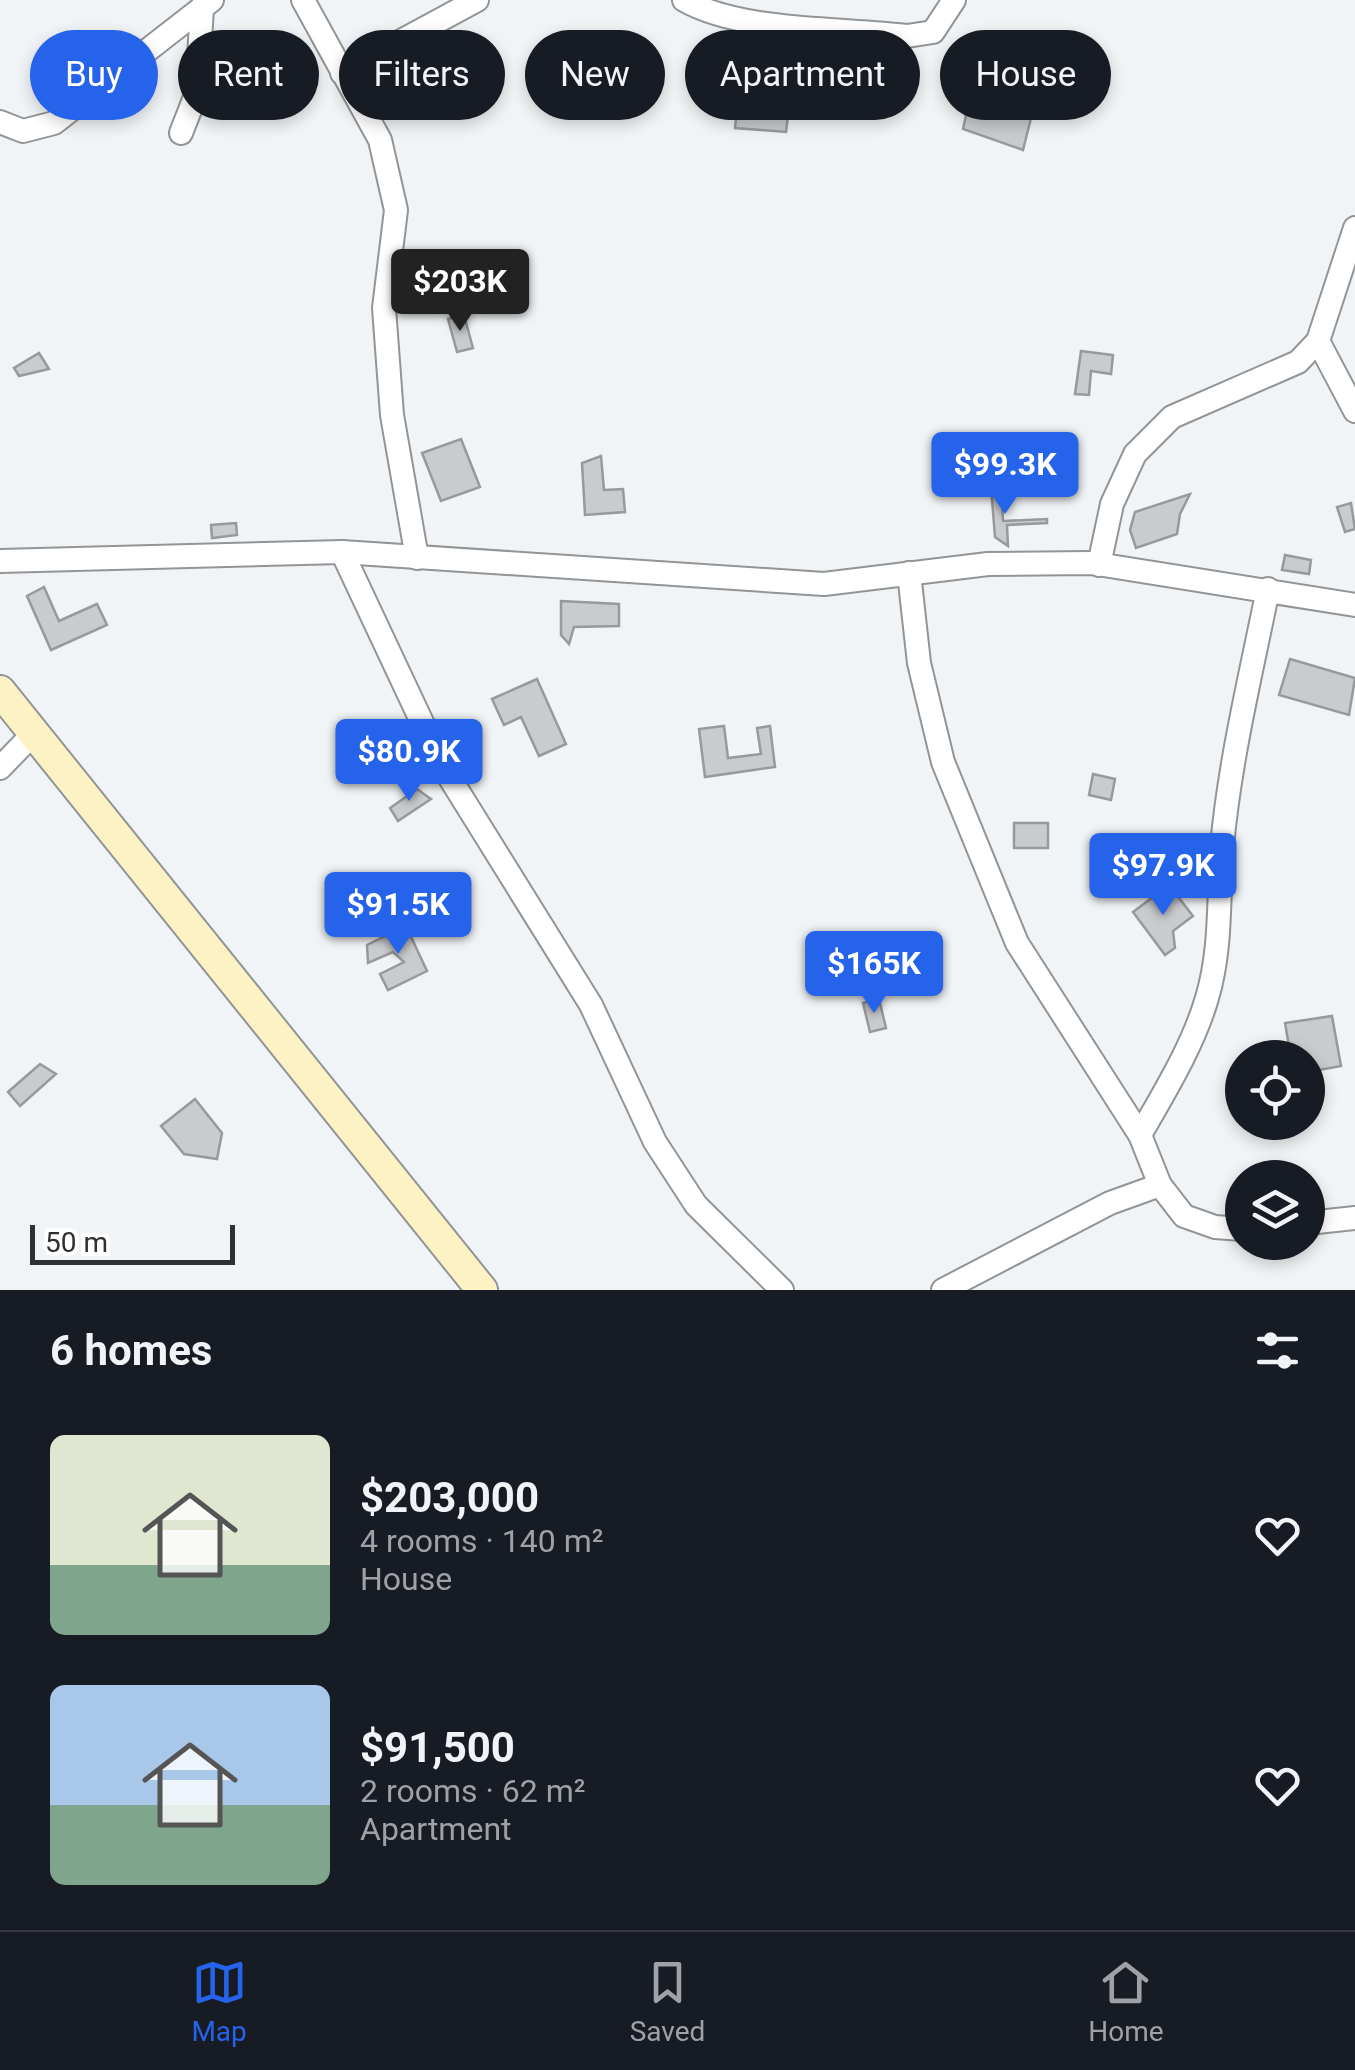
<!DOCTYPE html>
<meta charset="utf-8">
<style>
:root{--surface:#171b24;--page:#242831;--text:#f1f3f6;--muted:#9ea1a6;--line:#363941;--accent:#2563eb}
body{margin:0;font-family:Roboto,sans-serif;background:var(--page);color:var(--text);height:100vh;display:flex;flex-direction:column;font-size:38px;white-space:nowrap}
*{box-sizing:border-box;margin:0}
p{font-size:32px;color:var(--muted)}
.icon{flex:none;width:55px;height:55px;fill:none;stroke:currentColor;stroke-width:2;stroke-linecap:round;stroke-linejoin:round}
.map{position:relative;height:1290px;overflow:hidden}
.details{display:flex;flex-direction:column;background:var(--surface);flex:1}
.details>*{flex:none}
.top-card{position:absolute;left:30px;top:30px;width:1295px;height:90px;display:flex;gap:20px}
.fabs{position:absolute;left:1225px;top:1040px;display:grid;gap:20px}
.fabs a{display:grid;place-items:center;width:100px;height:100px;border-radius:50%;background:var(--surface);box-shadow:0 5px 15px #0003;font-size:50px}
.scale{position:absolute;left:30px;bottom:25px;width:205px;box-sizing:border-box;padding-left:10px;border:5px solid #2f3031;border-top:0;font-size:28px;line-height:35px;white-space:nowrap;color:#2f3031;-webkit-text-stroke:8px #fff;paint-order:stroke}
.price{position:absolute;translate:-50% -85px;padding:0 22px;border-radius:10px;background:var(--accent);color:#fff;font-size:32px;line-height:65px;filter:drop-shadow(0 2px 5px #0008)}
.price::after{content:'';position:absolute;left:50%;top:60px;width:30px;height:22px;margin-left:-15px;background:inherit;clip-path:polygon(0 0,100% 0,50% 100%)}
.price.current{background:#222;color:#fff}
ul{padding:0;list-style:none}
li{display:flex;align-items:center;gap:30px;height:250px;padding:0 50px}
li span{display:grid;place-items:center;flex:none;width:280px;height:200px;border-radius:15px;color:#555}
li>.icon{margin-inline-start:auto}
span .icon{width:120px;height:120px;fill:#fffc;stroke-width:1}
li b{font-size:42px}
h2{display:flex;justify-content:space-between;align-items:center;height:120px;padding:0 50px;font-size:42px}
.tag{padding:0 35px;border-radius:45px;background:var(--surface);box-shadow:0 5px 15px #0003;font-size:35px;line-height:90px}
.tag.current{background:var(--accent);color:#fff}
.dock{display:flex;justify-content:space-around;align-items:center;height:140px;border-top:2px solid var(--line);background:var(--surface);font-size:28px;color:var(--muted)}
.dock a{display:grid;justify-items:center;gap:5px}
.dock .current{color:var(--accent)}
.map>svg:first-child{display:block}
</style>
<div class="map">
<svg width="1355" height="1290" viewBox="0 0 1355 1290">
<rect width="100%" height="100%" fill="#f1f4f6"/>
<!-- building -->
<g fill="#c9cbcd" stroke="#97999b" stroke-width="2.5">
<path d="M 741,69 L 793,77 L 786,132 L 735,128 Z"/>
<path d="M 972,88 L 1033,110 L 1023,150 L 963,129 Z"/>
<path d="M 464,315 L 473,348 L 457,352 L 448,319 Z"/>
<path d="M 1081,351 L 1113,355 L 1111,374 L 1091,371 L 1089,395 L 1075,394 Z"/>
<path d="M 39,353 L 49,369 L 19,376 L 14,368 Z"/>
<path d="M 461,439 L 480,487 L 441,501 L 422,453 Z"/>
<path d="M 601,456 L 604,490 L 623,489 L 625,512 L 585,515 L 582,463 Z"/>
<path d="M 1001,486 L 1003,521 L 1047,519 L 1047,523 L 1007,525 L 1008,546 L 995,537 L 991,487 Z"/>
<path d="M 1190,494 L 1180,514 L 1177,534 L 1136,548 L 1130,530 L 1135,512 Z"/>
<path d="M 1351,503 L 1355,529 L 1345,532 L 1337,507 Z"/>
<path d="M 236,523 L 237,535 L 212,538 L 211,525 Z"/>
<path d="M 1285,555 L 1311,560 L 1309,574 L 1282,570 Z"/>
<path d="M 44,587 L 59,621 L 97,604 L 107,625 L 51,650 L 27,596 Z"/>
<path d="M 561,601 L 619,604 L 619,626 L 574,627 L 569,644 L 561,635 Z"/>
<path d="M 1290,659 L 1355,678 L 1349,715 L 1279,695 Z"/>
<path d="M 537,679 L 566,744 L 539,756 L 521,717 L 504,725 L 492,699 Z"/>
<path d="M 724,726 L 728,758 L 761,754 L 757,728 L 770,726 L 775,767 L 705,777 L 699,729 Z"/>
<path d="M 1093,774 L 1115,779 L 1111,800 L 1089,795 Z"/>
<path d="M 417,789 L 431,799 L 398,821 L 390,808 Z"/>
<rect x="1014" y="823" width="34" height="25"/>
<path d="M 1169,885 L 1193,916 L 1173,931 L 1175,948 L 1165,955 L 1133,912 Z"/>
<path d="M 406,926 L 427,971 L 388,990 L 380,974 L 404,962 L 393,952 L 368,963 L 367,945 Z"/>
<path d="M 879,999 L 886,1028 L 870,1032 L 863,1003 Z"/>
<path d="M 1332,1016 L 1341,1066 L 1308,1072 L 1308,1058 L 1291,1058 L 1285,1023 Z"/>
<path d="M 40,1064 L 56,1074 L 20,1106 L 8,1092 Z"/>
<path d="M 195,1099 L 222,1133 L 217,1159 L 184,1154 L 161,1126 Z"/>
</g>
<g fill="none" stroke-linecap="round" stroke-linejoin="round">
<defs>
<g id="street">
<path d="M 303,0 L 380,140 L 396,210 L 384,308 L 392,415 L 417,558"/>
<path d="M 684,0 C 740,32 841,28 907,36 L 933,32 L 954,0"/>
<path d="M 342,73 L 477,0"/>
<path d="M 0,122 L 23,131 L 54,123 L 212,0"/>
<path d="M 181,133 L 197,92 L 202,7"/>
<path d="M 1318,341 L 1355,411"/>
<path d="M 342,552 L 443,767 L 591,1005 L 655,1142 L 696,1205 L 782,1290"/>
<path d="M 0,561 L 342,552 L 824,584 L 988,564 L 1091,563 L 1355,605"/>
<path d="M 1099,565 L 1112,504 L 1135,454 L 1172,417 L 1298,362 L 1318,341 L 1355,228"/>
<path d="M 909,573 L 919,663 L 943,762 L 1017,943 L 1140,1135 L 1160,1185 L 1184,1216 L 1215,1227 L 1242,1229"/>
<path d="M 0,768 L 33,734"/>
<path d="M 1140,1135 C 1165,1091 1193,1046 1207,998 C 1222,948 1218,896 1222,846 C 1230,759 1251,674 1268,589"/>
<path d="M 1308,1223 L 1355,1218"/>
<path d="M 943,1290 L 1110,1203 L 1160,1185"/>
</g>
<path id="secondary" d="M 0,691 L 482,1290"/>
</defs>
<!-- street casing -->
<use href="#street" stroke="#929496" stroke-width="26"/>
<!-- secondary casing -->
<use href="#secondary" stroke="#929496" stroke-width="34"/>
<!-- street -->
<use href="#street" stroke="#fff" stroke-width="22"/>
<!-- secondary -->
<use href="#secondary" stroke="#fdf2c4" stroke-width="30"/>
</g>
</svg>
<div class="fabs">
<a><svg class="icon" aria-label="locate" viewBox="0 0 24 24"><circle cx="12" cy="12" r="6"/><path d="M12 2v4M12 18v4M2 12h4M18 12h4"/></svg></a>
<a><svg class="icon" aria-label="layers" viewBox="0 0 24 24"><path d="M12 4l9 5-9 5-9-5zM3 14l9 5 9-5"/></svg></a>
</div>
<div class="scale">50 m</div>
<b class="price current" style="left:460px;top:334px">$203K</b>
<b class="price" style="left:1005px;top:517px">$99.3K</b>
<b class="price" style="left:409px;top:804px">$80.9K</b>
<b class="price" style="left:1163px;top:918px">$97.9K</b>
<b class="price" style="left:398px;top:957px">$91.5K</b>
<b class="price" style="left:874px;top:1016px">$165K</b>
<div class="top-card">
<a class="tag current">Buy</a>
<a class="tag">Rent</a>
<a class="tag">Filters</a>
<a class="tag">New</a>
<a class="tag">Apartment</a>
<a class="tag">House</a>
</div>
</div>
<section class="details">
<h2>6 homes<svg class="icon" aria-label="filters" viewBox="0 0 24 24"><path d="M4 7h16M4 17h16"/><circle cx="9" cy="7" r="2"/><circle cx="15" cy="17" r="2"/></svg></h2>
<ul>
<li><span style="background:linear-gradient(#dfe7d0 65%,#7fa58c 0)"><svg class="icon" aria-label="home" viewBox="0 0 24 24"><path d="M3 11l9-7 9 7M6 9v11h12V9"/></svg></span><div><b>$203,000</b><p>4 rooms · 140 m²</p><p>House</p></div><svg class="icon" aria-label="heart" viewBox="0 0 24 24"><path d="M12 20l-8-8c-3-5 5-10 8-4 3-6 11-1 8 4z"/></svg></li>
<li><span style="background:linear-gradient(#a9c7e8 60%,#7fa58c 0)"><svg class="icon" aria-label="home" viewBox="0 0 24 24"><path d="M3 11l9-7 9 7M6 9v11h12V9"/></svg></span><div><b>$91,500</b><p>2 rooms · 62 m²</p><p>Apartment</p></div><svg class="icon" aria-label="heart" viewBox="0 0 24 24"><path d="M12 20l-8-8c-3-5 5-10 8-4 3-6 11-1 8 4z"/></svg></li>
</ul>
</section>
<nav class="dock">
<a class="current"><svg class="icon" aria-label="map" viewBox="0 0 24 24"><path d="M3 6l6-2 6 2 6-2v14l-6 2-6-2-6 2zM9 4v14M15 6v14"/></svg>Map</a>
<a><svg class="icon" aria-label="saved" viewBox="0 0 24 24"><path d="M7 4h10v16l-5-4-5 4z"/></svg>Saved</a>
<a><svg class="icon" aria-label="home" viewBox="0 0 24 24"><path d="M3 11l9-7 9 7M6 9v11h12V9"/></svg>Home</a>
</nav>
